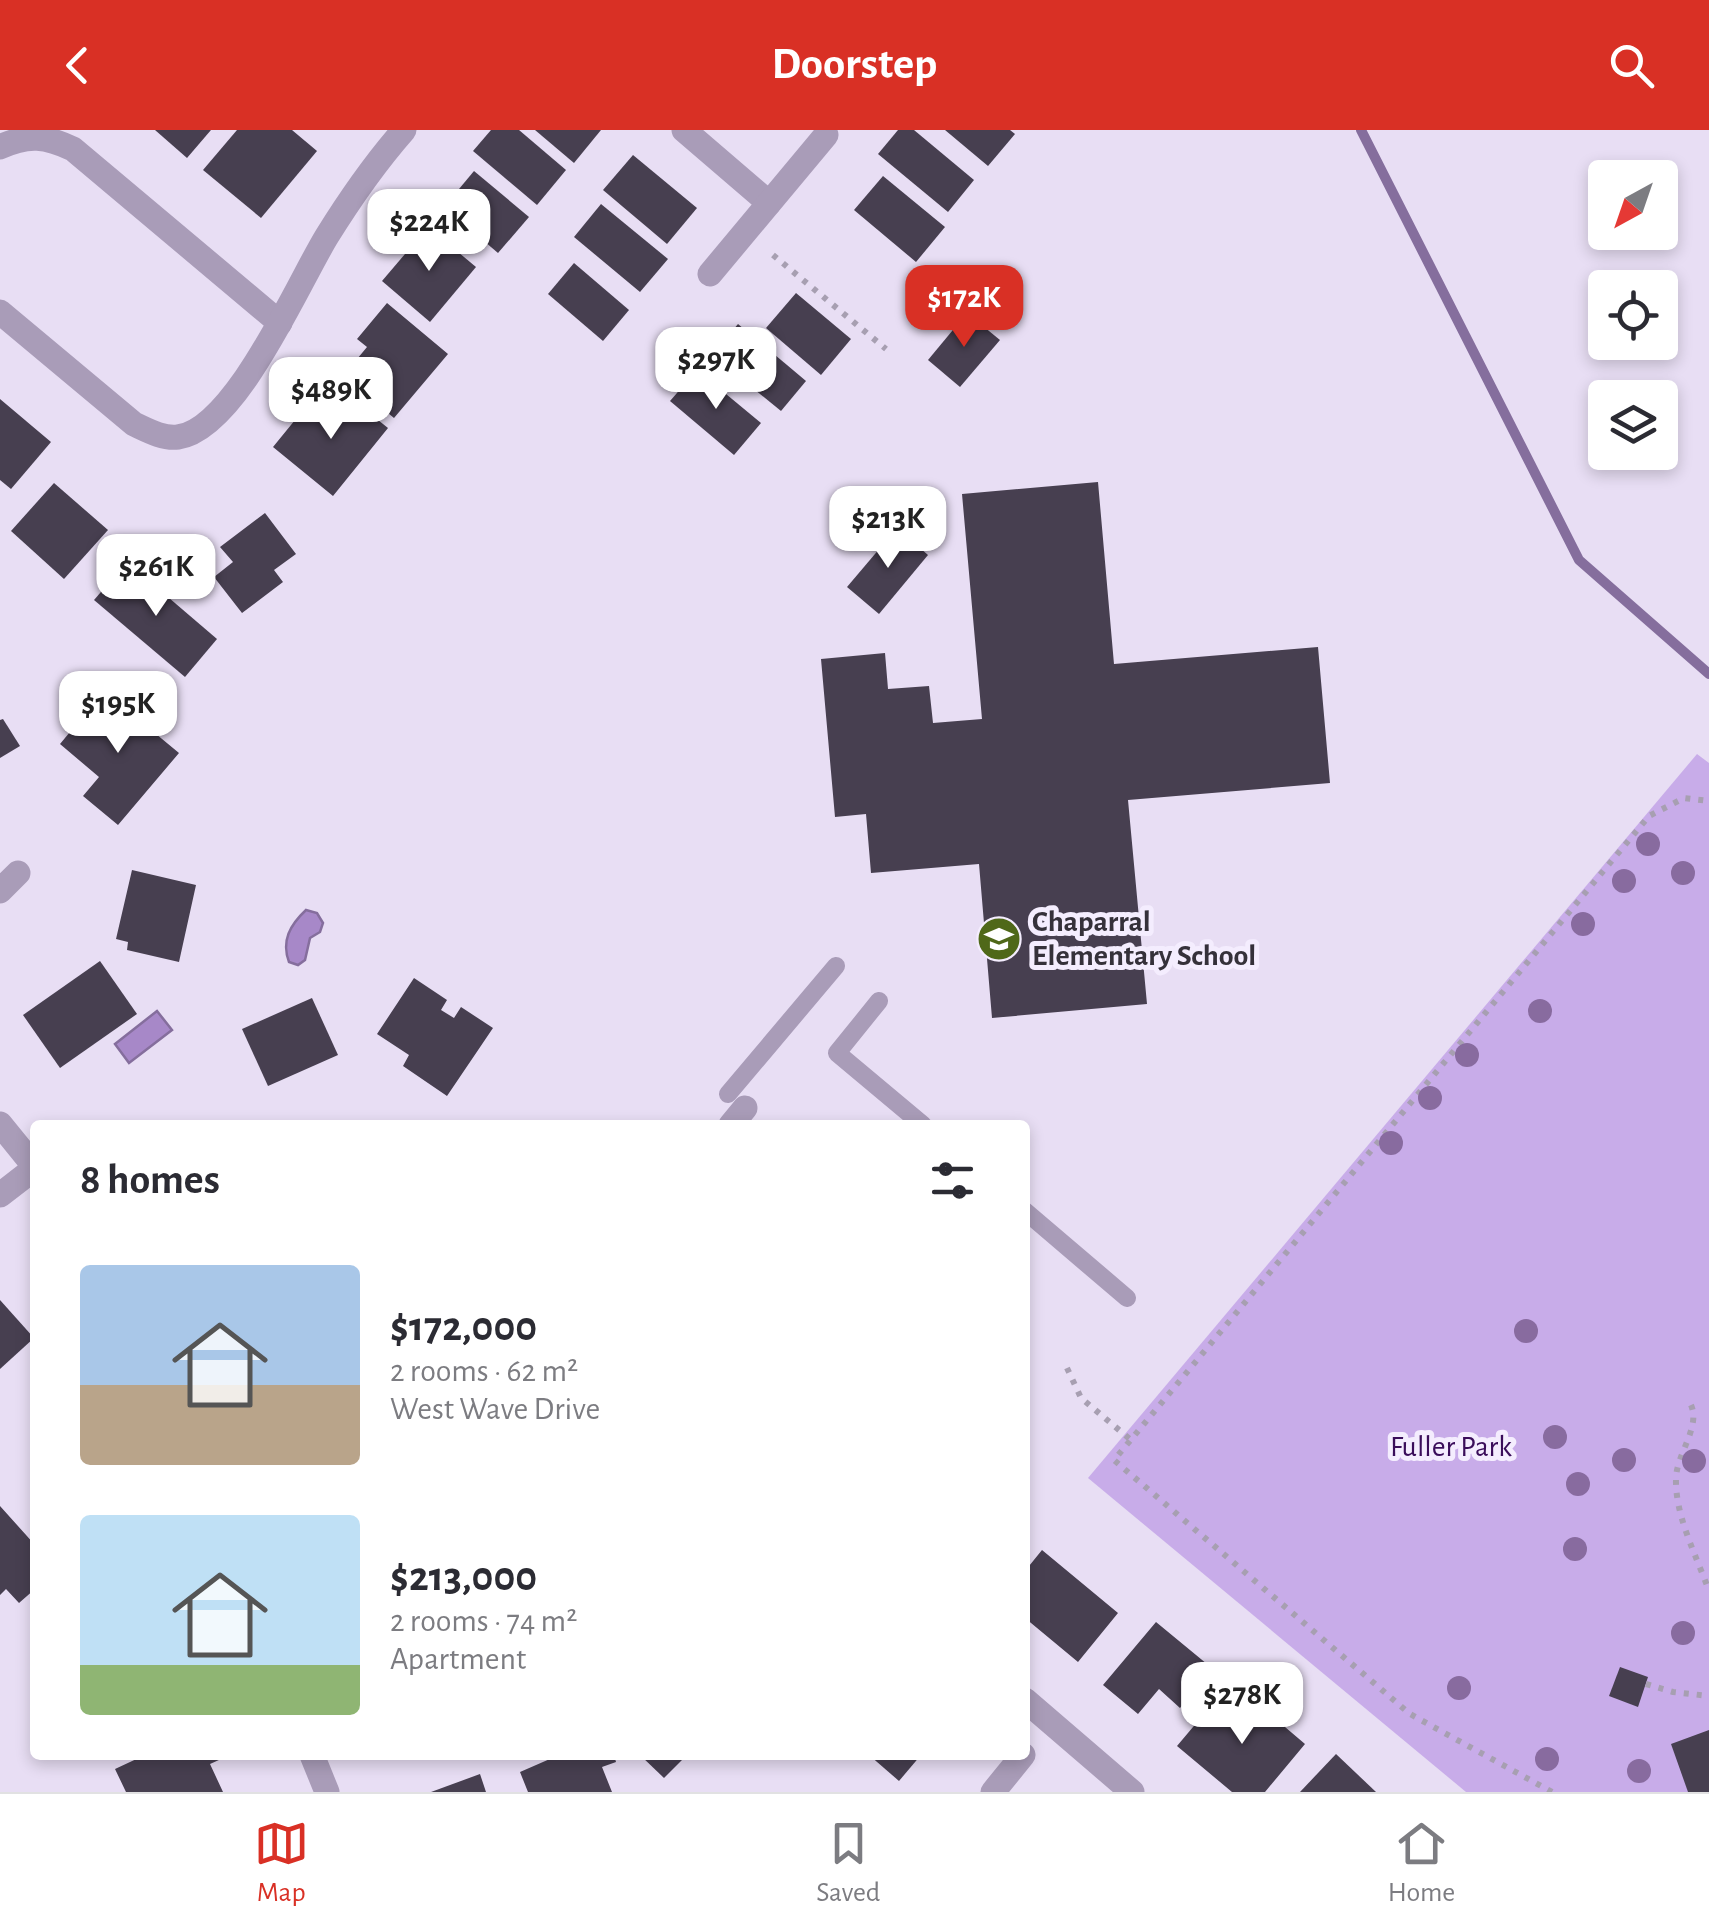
<!DOCTYPE html>
<meta charset="utf-8">
<style>
:root{--surface:#fff;--page:#f2f2f3;--text:#2b2b33;--muted:#7c7c81;--line:#e1e1e2;--accent:#d93025}
body{margin:0;font-family:"Alegreya Sans",sans-serif;background:var(--page);color:var(--text);height:100vh;display:flex;flex-direction:column;font-size:38px;white-space:nowrap}
*{box-sizing:border-box;margin:0}
p{font-size:32px;color:var(--muted)}
.icon{flex:none;width:55px;height:55px;fill:none;stroke:currentColor;stroke-width:2;stroke-linecap:round;stroke-linejoin:round}
.map{position:relative;flex:1;overflow:hidden}
.sheet{position:absolute;left:30px;top:990px;width:1000px;height:640px;display:flex;flex-direction:column;background:var(--surface);border-radius:10px;box-shadow:0 5px 15px #0003}
.sheet>*{flex:none}
.needle{width:65px;rotate:220deg}
.buttons{position:absolute;left:1588px;top:30px;display:grid;gap:20px}
.buttons a{display:grid;place-items:center;width:90px;height:90px;border-radius:10px;background:var(--surface);box-shadow:0 5px 15px #0003;font-size:50px}
.price{position:absolute;translate:-50% -85px;padding:0 22px;border-radius:20px;background:#fff;color:#222;font-size:32px;line-height:65px;filter:drop-shadow(0 2px 5px #0008)}
.price::after{content:'';position:absolute;left:50%;top:60px;width:30px;height:22px;margin-left:-15px;background:inherit;clip-path:polygon(0 0,100% 0,50% 100%)}
.price.active{background:var(--accent);color:#fff}
ul{padding:0;list-style:none}
li{display:flex;align-items:center;gap:30px;height:250px;padding:0 50px}
li span{display:grid;place-items:center;flex:none;width:280px;height:200px;border-radius:10px;color:#555}
li>.icon{margin-inline-start:auto}
span .icon{width:120px;height:120px;fill:#fffc;stroke-width:1}
li b{font-size:42px}
h2{display:flex;justify-content:space-between;align-items:center;height:120px;padding:0 50px;font-size:42px}
header{display:flex;justify-content:space-between;align-items:center;height:130px;padding:0 50px;background:var(--accent);color:#fff;font-size:45px;font-weight:700}
.tab-bar{display:flex;justify-content:space-around;align-items:center;height:140px;border-top:2px solid var(--line);background:var(--surface);font-size:28px;color:var(--muted)}
.tab-bar a{display:grid;justify-items:center;gap:5px}
.tab-bar .active{color:var(--accent)}
.map>svg:first-child{display:block}
</style>
<header><svg class="icon" aria-label="back" viewBox="0 0 24 24"><path d="M15 5l-7 7 7 7"/></svg>Doorstep<svg class="icon" aria-label="search" viewBox="0 0 24 24"><circle cx="10" cy="10" r="6"/><path d="M15 15l6 6"/></svg></header>
<div class="map">
<svg width="1709" height="1662" viewBox="0 0 1709 1662">
<rect width="100%" height="100%" fill="#e8def4"/>
<!-- green -->
<path fill="#c8ace9" d="M 1697,624 L 1709,633 L 1709,1662 L 1466,1662 L 1088,1348 Z"/>
<!-- water -->
<g fill="#a788c8" stroke="#856e9d" stroke-width="2.5">
<path d="M 306,780 L 317,783 L 323,793 L 320,802 L 310,808 L 305,830 L 298,835 L 289,832 C 281,811 290,795 306,780 Z"/>
<path d="M 157,881 L 172,900 L 129,933 L 115,914 Z"/>
</g>
<g fill="none" stroke-linecap="round" stroke-linejoin="round">
<!-- stream -->
<path stroke="#856e9d" stroke-width="10" d="M 1361,0 L 1579,430 L 1709,544"/>
</g>
<!-- building -->
<g fill="#473f50">
<path d="M 155,0 L 211,0 L 187,28 Z"/>
<path d="M 237,0 L 292,0 L 317,21 L 261,88 L 203,40 Z"/>
<path d="M 491,0 L 519,0 L 566,40 L 537,75 L 473,21 Z"/>
<path d="M 535,0 L 601,0 L 574,33 Z"/>
<path d="M 898,0 L 914,0 L 974,50 L 948,82 L 878,24 Z"/>
<path d="M 945,0 L 1010,0 L 1015,4 L 988,36 Z"/>
<path d="M 633,25 L 697,78 L 667,114 L 603,60 Z"/>
<path d="M 474,41 L 529,87 L 498,123 L 444,77 Z"/>
<path d="M 883,46 L 945,97 L 916,132 L 854,80 Z"/>
<path d="M 601,74 L 668,129 L 640,162 L 574,107 Z"/>
<path d="M 428,97 L 476,137 L 430,192 L 382,151 Z"/>
<path d="M 574,133 L 629,180 L 603,211 L 548,164 Z"/>
<path d="M 796,163 L 851,209 L 821,245 L 766,198 Z"/>
<path d="M 387,173 L 448,224 L 394,288 L 343,246 L 367,217 L 357,209 Z"/>
<path d="M 967,183 L 1000,210 L 960,257 L 928,230 Z"/>
<path d="M 738,194 L 806,251 L 781,281 L 712,225 Z"/>
<path d="M 697,240 L 761,293 L 734,325 L 670,271 Z"/>
<path d="M 343,262 L 388,298 L 333,366 L 273,317 L 304,279 L 320,292 Z"/>
<path d="M 0,269 L 51,312 L 11,359 L 0,350 Z"/>
<path d="M 1098,352 L 1114,534 L 1318,517 L 1330,653 L 1128,670 L 1147,874 L 992,888 L 979,734 L 871,743 L 866,684 L 835,687 L 821,529 L 885,523 L 888,559 L 929,556 L 933,593 L 982,589 L 962,364 Z"/>
<path d="M 54,353 L 108,400 L 64,449 L 11,401 Z"/>
<path d="M 265,383 L 296,424 L 274,440 L 283,452 L 242,483 L 214,447 L 233,432 L 220,417 Z"/>
<path d="M 897,398 L 928,425 L 879,484 L 847,457 Z"/>
<path d="M 127,432 L 217,509 L 185,547 L 94,470 Z"/>
<path d="M 104,561 L 179,623 L 118,695 L 83,666 L 99,647 L 60,614 Z"/>
<path d="M 3,589 L 20,616 L 0,628 L 0,590 Z"/>
<path d="M 132,740 L 196,755 L 179,832 L 127,820 L 128,812 L 116,809 Z"/>
<path d="M 100,831 L 137,884 L 60,938 L 23,885 Z"/>
<path d="M 414,848 L 447,870 L 441,880 L 454,888 L 461,877 L 493,898 L 447,966 L 403,936 L 409,925 L 377,904 Z"/>
<path d="M 312,868 L 338,925 L 268,956 L 242,899 Z"/>
<path d="M 0,1170 L 34,1208 L 0,1239 Z"/>
<path d="M 0,1376 L 35,1415 L 35,1459 L 19,1473 L 6,1459 L 0,1465 Z"/>
<path d="M 1042,1420 L 1118,1483 L 1078,1532 L 1025,1488 L 1028,1466 L 1025,1441 Z"/>
<path d="M 1156,1492 L 1213,1539 L 1180,1578 L 1159,1559 L 1138,1584 L 1103,1555 Z"/>
<path d="M 1620,1537 L 1648,1547 L 1638,1577 L 1609,1566 Z"/>
<path d="M 1244,1562 L 1305,1614 L 1265,1662 L 1232,1662 L 1177,1616 L 1209,1578 L 1222,1589 Z"/>
<path d="M 1709,1600 L 1709,1662 L 1688,1662 L 1671,1614 Z"/>
<path d="M 1336,1624 L 1376,1662 L 1300,1662 Z"/>
<path d="M 145,1625 L 230,1625 L 210,1634 L 223,1662 L 126,1662 L 115,1639 Z"/>
<path d="M 559,1625 L 614,1625 L 616,1632 L 602,1637 L 612,1662 L 528,1662 L 520,1642 Z"/>
<path d="M 640,1625 L 687,1625 L 664,1648 Z"/>
<path d="M 869,1625 L 921,1625 L 899,1651 Z"/>
<path d="M 480,1644 L 486,1662 L 431,1662 Z"/>
</g>
<g fill="none" stroke-linecap="round" stroke-linejoin="round">
<!-- path -->
<g stroke="#a79fb1" stroke-width="6" stroke-dasharray="5 8" stroke-linecap="butt">
<path d="M 773,125 L 886,219"/>
<path d="M 1067,1238 L 1081,1268 L 1131,1310"/>
<path d="M 1691,1275 C 1701,1297 1676,1325 1676,1349 C 1675,1386 1697,1427 1709,1461"/>
<path d="M 1646,1554 L 1673,1562 L 1709,1566"/>
<path d="M 1552,1662 L 1410,1584 L 1114,1330 L 1649,686 L 1684,668 L 1709,671"/>
</g>
<!-- service -->
<g stroke="#a99cb8" stroke-width="18">
<path d="M 879,871 L 837,923 L 923,995"/>
<path d="M 728,964 L 836,836"/>
<path d="M 1025,1081 L 1127,1168"/>
</g>
<!-- minor -->
<g stroke="#a99cb8" stroke-width="25">
<path d="M 684,0 L 769,73"/>
<path d="M 0,17 C 28,4 46,6 73,19 L 280,193"/>
<path d="M 710,144 L 826,5"/>
<path d="M 0,182 L 134,294 C 147,300 163,309 178,307 C 236,299 298,153 327,106 C 350,69 375,33 404,0"/>
<path d="M 0,761 L 18,743"/>
<path d="M 731,995 L 745,978"/>
<path d="M 0,1065 L 35,1038"/>
<path d="M 1025,1570 L 1132,1662"/>
<path d="M 993,1662 L 1023,1625"/>
</g>
<!-- tertiary -->
<g stroke="#a99cb8" stroke-width="25">
<path d="M 0,994 L 35,1037"/>
<path d="M 312,1625 L 327,1662"/>
</g>
</g>
<!-- trees -->
<g fill="#886b9f">
<circle cx="1648" cy="714" r="12"/>
<circle cx="1683" cy="743" r="12"/>
<circle cx="1624" cy="751" r="12"/>
<circle cx="1583" cy="794" r="12"/>
<circle cx="1540" cy="881" r="12"/>
<circle cx="1467" cy="925" r="12"/>
<circle cx="1430" cy="968" r="12"/>
<circle cx="1391" cy="1013" r="12"/>
<circle cx="1526" cy="1201" r="12"/>
<circle cx="1555" cy="1307" r="12"/>
<circle cx="1624" cy="1330" r="12"/>
<circle cx="1694" cy="1331" r="12"/>
<circle cx="1578" cy="1354" r="12"/>
<circle cx="1575" cy="1419" r="12"/>
<circle cx="1683" cy="1503" r="12"/>
<circle cx="1459" cy="1558" r="12"/>
<circle cx="1547" cy="1629" r="12"/>
<circle cx="1639" cy="1641" r="12"/>
</g>
<!-- icons -->
<defs>
<symbol id="school-disc" viewBox="-11 -11 22 22"><circle r="9.5" fill="#4f6819" stroke="#f4edfe"/><path d="M0-5L7-2L0 1L-7-2ZM-4 1L0 2.5L4 1V4Q0 6-4 4Z" fill="#fff"/></symbol>
</defs>
<g fill-rule="evenodd">
<use href="#school-disc" x="974" y="784" width="50" height="50"/>
</g>
<g text-anchor="middle" dominant-baseline="central" stroke-width="10" stroke-linejoin="round" paint-order="stroke">
<!-- poi labels -->
<g font-size="30" font-weight="bold" fill="#35313a" stroke="#f4edfe" text-anchor="start">
<text x="1032" y="792">Chaparral<tspan x="1032" dy="34">Elementary School</tspan></text>
</g>
<!-- park labels -->
<g font-size="30" fill="#3a0d5a" stroke="#f4edfe">
<text x="1451" y="1317">Fuller Park</text>
</g>
</g>
</svg>
<div class="buttons">
<a><svg class="needle" viewBox="-14 -14 28 28"><path d="M0-13l5 13h-10z" fill="#e53935"/><path d="M0 13l5-13h-10z" fill="#7c7c81"/></svg></a>
<a><svg class="icon" aria-label="locate" viewBox="0 0 24 24"><circle cx="12" cy="12" r="6"/><path d="M12 2v4M12 18v4M2 12h4M18 12h4"/></svg></a>
<a><svg class="icon" aria-label="layers" viewBox="0 0 24 24"><path d="M12 4l9 5-9 5-9-5zM3 14l9 5 9-5"/></svg></a>
</div>
<b class="price" style="left:429px;top:144px">$224K</b>
<b class="price active" style="left:964px;top:220px">$172K</b>
<b class="price" style="left:716px;top:282px">$297K</b>
<b class="price" style="left:331px;top:312px">$489K</b>
<b class="price" style="left:888px;top:441px">$213K</b>
<b class="price" style="left:156px;top:489px">$261K</b>
<b class="price" style="left:118px;top:626px">$195K</b>
<b class="price" style="left:1242px;top:1617px">$278K</b>
<section class="sheet">
<h2>8 homes<svg class="icon" aria-label="filters" viewBox="0 0 24 24"><path d="M4 7h16M4 17h16"/><circle cx="9" cy="7" r="2"/><circle cx="15" cy="17" r="2"/></svg></h2>
<ul>
<li><span style="background:linear-gradient(#a9c7e8 60%,#b9a48a 0)"><svg class="icon" aria-label="home" viewBox="0 0 24 24"><path d="M3 11l9-7 9 7M6 9v11h12V9"/></svg></span><div><b>$172,000</b><p>2 rooms · 62 m²</p><p>West Wave Drive</p></div></li>
<li><span style="background:linear-gradient(#bfe0f5 75%,#8fb573 0)"><svg class="icon" aria-label="home" viewBox="0 0 24 24"><path d="M3 11l9-7 9 7M6 9v11h12V9"/></svg></span><div><b>$213,000</b><p>2 rooms · 74 m²</p><p>Apartment</p></div></li>
</ul>
</section>
</div>
<nav class="tab-bar">
<a class="active"><svg class="icon" aria-label="map" viewBox="0 0 24 24"><path d="M3 6l6-2 6 2 6-2v14l-6 2-6-2-6 2zM9 4v14M15 6v14"/></svg>Map</a>
<a><svg class="icon" aria-label="saved" viewBox="0 0 24 24"><path d="M7 4h10v16l-5-4-5 4z"/></svg>Saved</a>
<a><svg class="icon" aria-label="home" viewBox="0 0 24 24"><path d="M3 11l9-7 9 7M6 9v11h12V9"/></svg>Home</a>
</nav>
